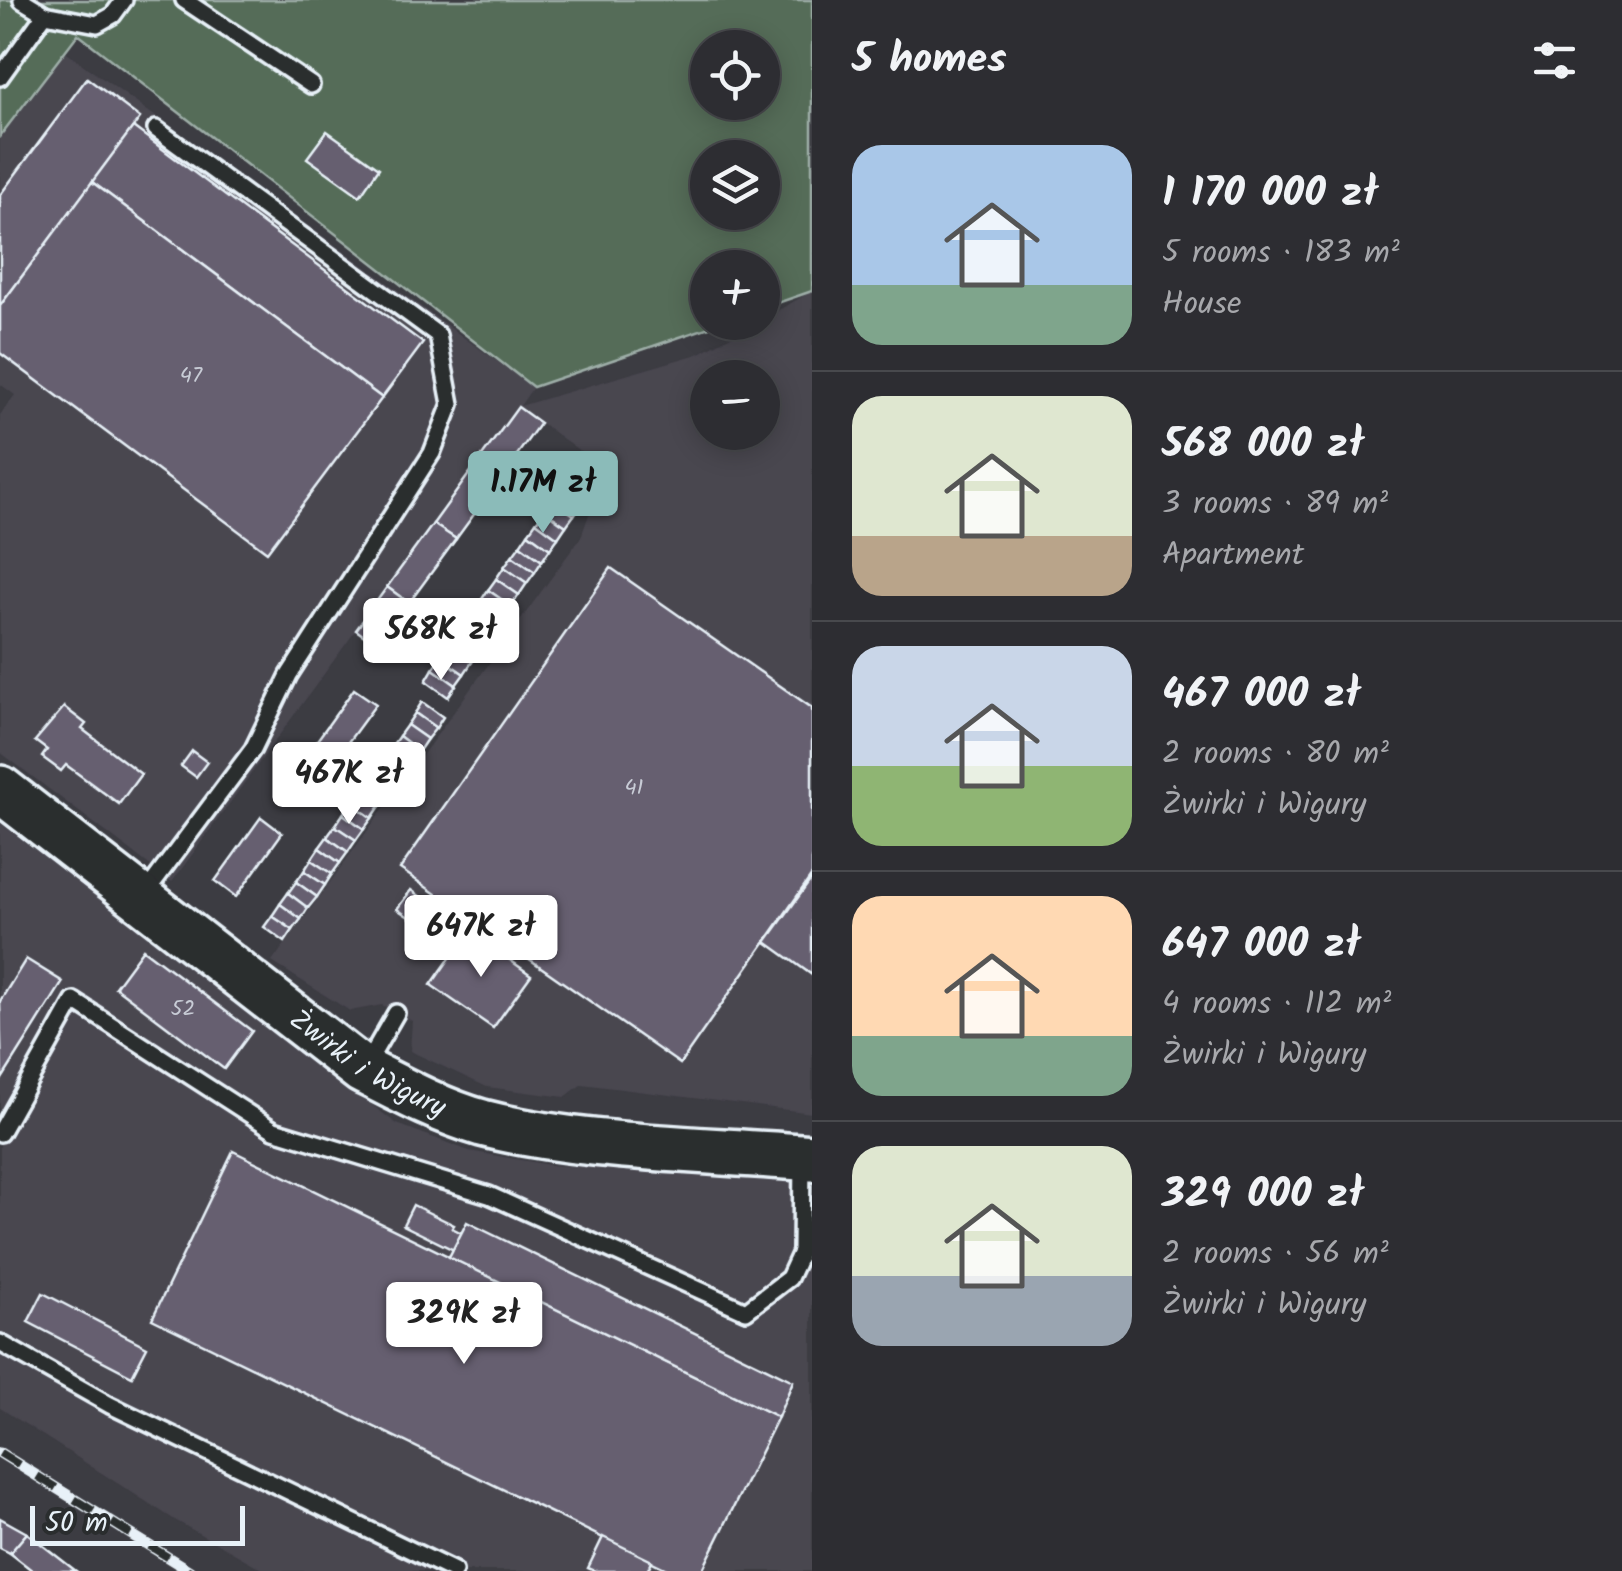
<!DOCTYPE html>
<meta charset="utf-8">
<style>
:root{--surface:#2d2d32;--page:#35353a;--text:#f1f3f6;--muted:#a7a8ac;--line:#48494d;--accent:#8bbbb9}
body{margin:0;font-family:Kalam,sans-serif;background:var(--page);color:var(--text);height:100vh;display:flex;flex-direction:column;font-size:38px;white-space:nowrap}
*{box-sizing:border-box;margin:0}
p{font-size:32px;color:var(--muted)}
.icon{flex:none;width:55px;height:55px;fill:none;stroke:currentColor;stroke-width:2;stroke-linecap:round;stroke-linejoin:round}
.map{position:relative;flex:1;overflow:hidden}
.details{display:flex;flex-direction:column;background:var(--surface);width:810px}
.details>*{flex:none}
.fabs{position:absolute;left:690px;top:30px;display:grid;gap:20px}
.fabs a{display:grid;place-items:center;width:90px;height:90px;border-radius:50%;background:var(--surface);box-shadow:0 5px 25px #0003,0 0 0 2px var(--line);font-size:50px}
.scale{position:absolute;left:30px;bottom:25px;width:215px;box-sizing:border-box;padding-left:10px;border:5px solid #e8f1f8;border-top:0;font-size:28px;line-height:35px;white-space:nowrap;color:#e8f1f8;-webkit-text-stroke:8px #2a2d2e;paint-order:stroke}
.price{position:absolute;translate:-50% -85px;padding:0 22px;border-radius:10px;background:#fff;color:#222;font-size:32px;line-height:65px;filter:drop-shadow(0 2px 5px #0008)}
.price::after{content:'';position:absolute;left:50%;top:60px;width:30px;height:22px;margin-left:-15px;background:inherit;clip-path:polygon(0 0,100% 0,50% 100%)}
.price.selected{background:var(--accent);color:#111}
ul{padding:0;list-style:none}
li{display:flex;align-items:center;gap:30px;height:250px;padding:0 40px}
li+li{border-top:2px solid var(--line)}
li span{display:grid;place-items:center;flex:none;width:280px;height:200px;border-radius:30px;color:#555}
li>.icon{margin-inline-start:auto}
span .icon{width:120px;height:120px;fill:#fffc;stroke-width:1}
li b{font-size:42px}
h2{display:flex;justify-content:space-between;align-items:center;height:120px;padding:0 40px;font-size:42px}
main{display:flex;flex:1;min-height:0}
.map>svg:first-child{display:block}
</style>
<main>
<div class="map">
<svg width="812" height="1571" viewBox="0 0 812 1571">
<rect width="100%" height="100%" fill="#3c3c42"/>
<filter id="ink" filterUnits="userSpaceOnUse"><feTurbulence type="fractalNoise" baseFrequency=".01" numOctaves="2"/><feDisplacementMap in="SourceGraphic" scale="20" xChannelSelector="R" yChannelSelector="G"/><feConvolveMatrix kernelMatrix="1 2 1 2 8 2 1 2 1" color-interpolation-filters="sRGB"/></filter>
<g filter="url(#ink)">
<!-- built -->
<g fill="#494650" fill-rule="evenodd">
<path d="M 64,51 L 533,387 L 520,406 L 698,354 L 755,323 L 762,322 L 763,319 L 812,291 L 812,1113 L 582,1084 L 565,1097 L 487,1087 L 410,1051 L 412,1021 L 382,1005 L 350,1011 L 272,962 L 581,537 L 605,469 L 519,407 L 172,882 L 0,752 L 0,415 L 15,395 L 0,384 L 0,136 ZM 708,378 L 762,378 L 762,432 L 708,432 Z"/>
<path d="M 0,823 L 397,1124 L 469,1151 L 550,1165 L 729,1175 L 812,1184 L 812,1571 L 266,1571 L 175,1520 L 0,1408 Z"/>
</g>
<!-- green -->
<path fill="#546c59" stroke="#9eaea8" stroke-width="2.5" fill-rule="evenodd" d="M 0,0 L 812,0 L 812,291 L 763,308 L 762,268 L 708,268 L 708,322 L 721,323 L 533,387 L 78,34 L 0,136 ZM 708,48 L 762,48 L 762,102 L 708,102 ZM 708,158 L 762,158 L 762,212 L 708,212 Z"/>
<!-- building -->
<g fill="#665f70" stroke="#e8f1f8" stroke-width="2.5">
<path d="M 87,78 L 140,118 L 0,306 L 0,195 Z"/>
<path d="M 133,127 L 423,343 L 382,398 L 92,182 Z"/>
<path d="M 327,131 L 379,168 L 360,196 L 307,158 Z"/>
<path d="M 92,182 L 382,398 L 267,552 L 0,353 L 0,306 Z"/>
<path d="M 518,407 L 540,423 L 494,487 L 472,470 Z"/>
<path d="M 583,454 L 605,470 L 597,481 L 575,465 Z"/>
<path d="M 575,465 L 597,481 L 589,492 L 567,477 Z"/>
<path d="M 472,470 L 494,487 L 456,539 L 433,524 Z"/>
<path d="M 567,477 L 589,492 L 582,504 L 559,488 Z"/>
<path d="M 559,488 L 582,504 L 574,515 L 551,500 Z"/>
<path d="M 551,500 L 574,515 L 566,526 L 544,511 Z"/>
<path d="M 544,511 L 566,526 L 558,538 L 536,522 Z"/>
<path d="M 536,522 L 558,538 L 550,549 L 528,533 Z"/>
<path d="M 433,524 L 456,539 L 409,603 L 387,587 Z"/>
<path d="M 528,533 L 550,549 L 542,561 L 520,545 Z"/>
<path d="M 520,545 L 542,561 L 535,572 L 512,556 Z"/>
<path d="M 512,556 L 535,572 L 527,583 L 504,567 Z"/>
<path d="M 504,567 L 527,583 L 519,595 L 496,579 Z"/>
<path d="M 611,568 L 812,708 L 812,875 L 680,1064 L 400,869 Z"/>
<path d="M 496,579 L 519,595 L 511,606 L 488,590 Z"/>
<path d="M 387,587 L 409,603 L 378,646 L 356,630 Z"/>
<path d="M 488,590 L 511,606 L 503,618 L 480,602 Z"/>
<path d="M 480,602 L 503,618 L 495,629 L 473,613 Z"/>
<path d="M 473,613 L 495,629 L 488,640 L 465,624 Z"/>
<path d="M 465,624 L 488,640 L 480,651 L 457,636 Z"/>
<path d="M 457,636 L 480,651 L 472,662 L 449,647 Z"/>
<path d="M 449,647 L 472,662 L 464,674 L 441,658 Z"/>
<path d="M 441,658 L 464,674 L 456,685 L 433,669 Z"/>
<path d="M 433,669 L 456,685 L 448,697 L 426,681 Z"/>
<path d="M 354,689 L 376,704 L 329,768 L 308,753 Z"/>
<path d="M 422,702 L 443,717 L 436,728 L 415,713 Z"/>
<path d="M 64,707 L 86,724 L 82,729 L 141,774 L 119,804 L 66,765 L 61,771 L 42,757 L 47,750 L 35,741 Z"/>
<path d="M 415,713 L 436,728 L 427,739 L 407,725 Z"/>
<path d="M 407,725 L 427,739 L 419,751 L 399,736 Z"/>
<path d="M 399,736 L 419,751 L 412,762 L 391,747 Z"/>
<path d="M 391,747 L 412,762 L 404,773 L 383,758 Z"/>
<path d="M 192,751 L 207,762 L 196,777 L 181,766 Z"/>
<path d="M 383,758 L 404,773 L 396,784 L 375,770 Z"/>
<path d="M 375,770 L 396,784 L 388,796 L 367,781 Z"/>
<path d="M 367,781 L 388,796 L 380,806 L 359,792 Z"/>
<path d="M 359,792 L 380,806 L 372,818 L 351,803 Z"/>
<path d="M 351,803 L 372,818 L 364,829 L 343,814 Z"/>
<path d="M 343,814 L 364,829 L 356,840 L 335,826 Z"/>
<path d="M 261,817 L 282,833 L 236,897 L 215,881 Z"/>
<path d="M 335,826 L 356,840 L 348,852 L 327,837 Z"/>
<path d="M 327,837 L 348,852 L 340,863 L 319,848 Z"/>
<path d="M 319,848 L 340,863 L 332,874 L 311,860 Z"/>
<path d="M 311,860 L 332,874 L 325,885 L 304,871 Z"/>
<path d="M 304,871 L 325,885 L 317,897 L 296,882 Z"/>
<path d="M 812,878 L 812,975 L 766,942 Z"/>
<path d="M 296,882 L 317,897 L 308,908 L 288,893 Z"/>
<path d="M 411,890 L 441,911 L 428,930 L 397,909 Z"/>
<path d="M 288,893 L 308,908 L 301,919 L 280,904 Z"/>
<path d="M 280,904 L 301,919 L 293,930 L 272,916 Z"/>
<path d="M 272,916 L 293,930 L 285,942 L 264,927 Z"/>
<path d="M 469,931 L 531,975 L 493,1028 L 431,985 Z"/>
<path d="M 143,949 L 252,1031 L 224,1069 L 115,987 Z"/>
<path d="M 26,959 L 63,982 L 2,1079 L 0,1001 Z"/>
<path d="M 233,1151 L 778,1417 L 702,1571 L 671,1571 L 152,1319 Z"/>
<path d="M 413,1205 L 454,1225 L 452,1228 L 462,1233 L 454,1250 L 403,1225 Z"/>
<path d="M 467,1222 L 793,1381 L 778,1417 L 449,1257 Z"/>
<path d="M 43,1293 L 147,1347 L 132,1376 L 28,1322 Z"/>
<path d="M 0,1518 L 27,1533 L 10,1553 L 0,1548 Z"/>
<path d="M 27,1533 L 76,1571 L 33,1571 L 10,1553 Z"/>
<path d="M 603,1537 L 652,1561 L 647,1571 L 595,1571 L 588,1568 Z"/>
</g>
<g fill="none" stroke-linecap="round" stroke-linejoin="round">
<defs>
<g id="lane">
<path d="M 22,0 L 45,14 L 97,24 L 113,15 L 124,0"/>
<path d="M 184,0 L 311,85"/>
<path d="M 0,77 L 45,14"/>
<path d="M 143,896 L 253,749 L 289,675 L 432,453 L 451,404 L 438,335 L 156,129"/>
<path d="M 365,1067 L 396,1013"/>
<path d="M 0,1133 L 74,1001 L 274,1130 L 489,1195 L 746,1311 L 789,1278 L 801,1252 L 802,1159"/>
<path d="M 0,1343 L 110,1405 L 454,1571"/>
</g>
<g id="secondary">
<path id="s1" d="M 0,789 L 362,1070 C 401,1090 440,1111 482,1123 C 582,1149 708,1149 812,1158"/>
</g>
</defs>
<!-- lane casing -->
<use href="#lane" stroke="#e8f1f8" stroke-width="22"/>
<!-- secondary casing -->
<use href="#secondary" stroke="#e8f1f8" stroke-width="52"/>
<!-- lane -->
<use href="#lane" stroke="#2a2d2e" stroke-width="15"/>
<!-- secondary -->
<use href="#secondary" stroke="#2a2d2e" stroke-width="45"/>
<defs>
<path id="rail" d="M 0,1453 L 190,1571"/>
</defs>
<!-- rail casing -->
<use href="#rail" stroke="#e8f1f8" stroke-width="11"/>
<!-- rail -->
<use href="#rail" stroke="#2a2d2e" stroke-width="8" stroke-dasharray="22" stroke-linecap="butt"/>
</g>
</g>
<g text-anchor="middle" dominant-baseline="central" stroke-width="8" stroke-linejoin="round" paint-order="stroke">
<!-- number labels -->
<g font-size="22" fill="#c8ccd6">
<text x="191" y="376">47</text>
<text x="634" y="788">41</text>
<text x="183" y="1009">52</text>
</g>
<!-- street labels -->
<g font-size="28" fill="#e8f1f8" stroke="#2a2d2e">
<text stroke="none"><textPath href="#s1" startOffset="460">Żwirki i Wigury</textPath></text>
</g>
</g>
</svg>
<div class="fabs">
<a><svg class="icon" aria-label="locate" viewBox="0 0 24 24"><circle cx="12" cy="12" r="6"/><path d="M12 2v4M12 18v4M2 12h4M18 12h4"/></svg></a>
<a><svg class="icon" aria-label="layers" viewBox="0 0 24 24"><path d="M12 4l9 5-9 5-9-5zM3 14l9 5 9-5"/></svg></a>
<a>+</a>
<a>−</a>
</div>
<div class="scale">50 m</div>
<b class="price selected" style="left:543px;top:536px">1.17M zł</b>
<b class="price" style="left:441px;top:683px">568K zł</b>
<b class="price" style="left:349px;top:827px">467K zł</b>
<b class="price" style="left:481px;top:980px">647K zł</b>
<b class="price" style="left:464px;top:1367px">329K zł</b>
</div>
<section class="details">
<h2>5 homes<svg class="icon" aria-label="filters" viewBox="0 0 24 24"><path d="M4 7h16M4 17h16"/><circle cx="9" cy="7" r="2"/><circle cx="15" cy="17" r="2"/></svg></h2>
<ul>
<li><span style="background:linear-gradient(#a9c7e8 70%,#7fa58c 0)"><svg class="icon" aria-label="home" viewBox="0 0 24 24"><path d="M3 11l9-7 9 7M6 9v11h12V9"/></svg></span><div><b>1 170 000 zł</b><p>5 rooms · 183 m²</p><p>House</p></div></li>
<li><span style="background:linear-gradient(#dfe7d0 70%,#b9a48a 0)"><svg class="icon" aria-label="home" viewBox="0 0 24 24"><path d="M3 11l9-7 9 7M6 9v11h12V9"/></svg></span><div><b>568 000 zł</b><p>3 rooms · 89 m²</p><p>Apartment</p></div></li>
<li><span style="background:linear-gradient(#c9d6e8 60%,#8fb573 0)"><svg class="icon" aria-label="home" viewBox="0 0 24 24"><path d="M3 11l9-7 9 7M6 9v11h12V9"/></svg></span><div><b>467 000 zł</b><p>2 rooms · 80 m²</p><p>Żwirki i Wigury</p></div></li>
<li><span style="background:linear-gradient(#ffd9b3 70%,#7fa58c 0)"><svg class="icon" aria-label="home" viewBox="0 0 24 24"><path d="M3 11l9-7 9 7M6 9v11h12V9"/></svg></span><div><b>647 000 zł</b><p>4 rooms · 112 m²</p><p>Żwirki i Wigury</p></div></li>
<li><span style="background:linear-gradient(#dfe7d0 65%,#9aa5b1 0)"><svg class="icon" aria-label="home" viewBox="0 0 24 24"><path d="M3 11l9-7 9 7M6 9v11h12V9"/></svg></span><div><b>329 000 zł</b><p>2 rooms · 56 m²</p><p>Żwirki i Wigury</p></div></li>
</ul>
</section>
</main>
